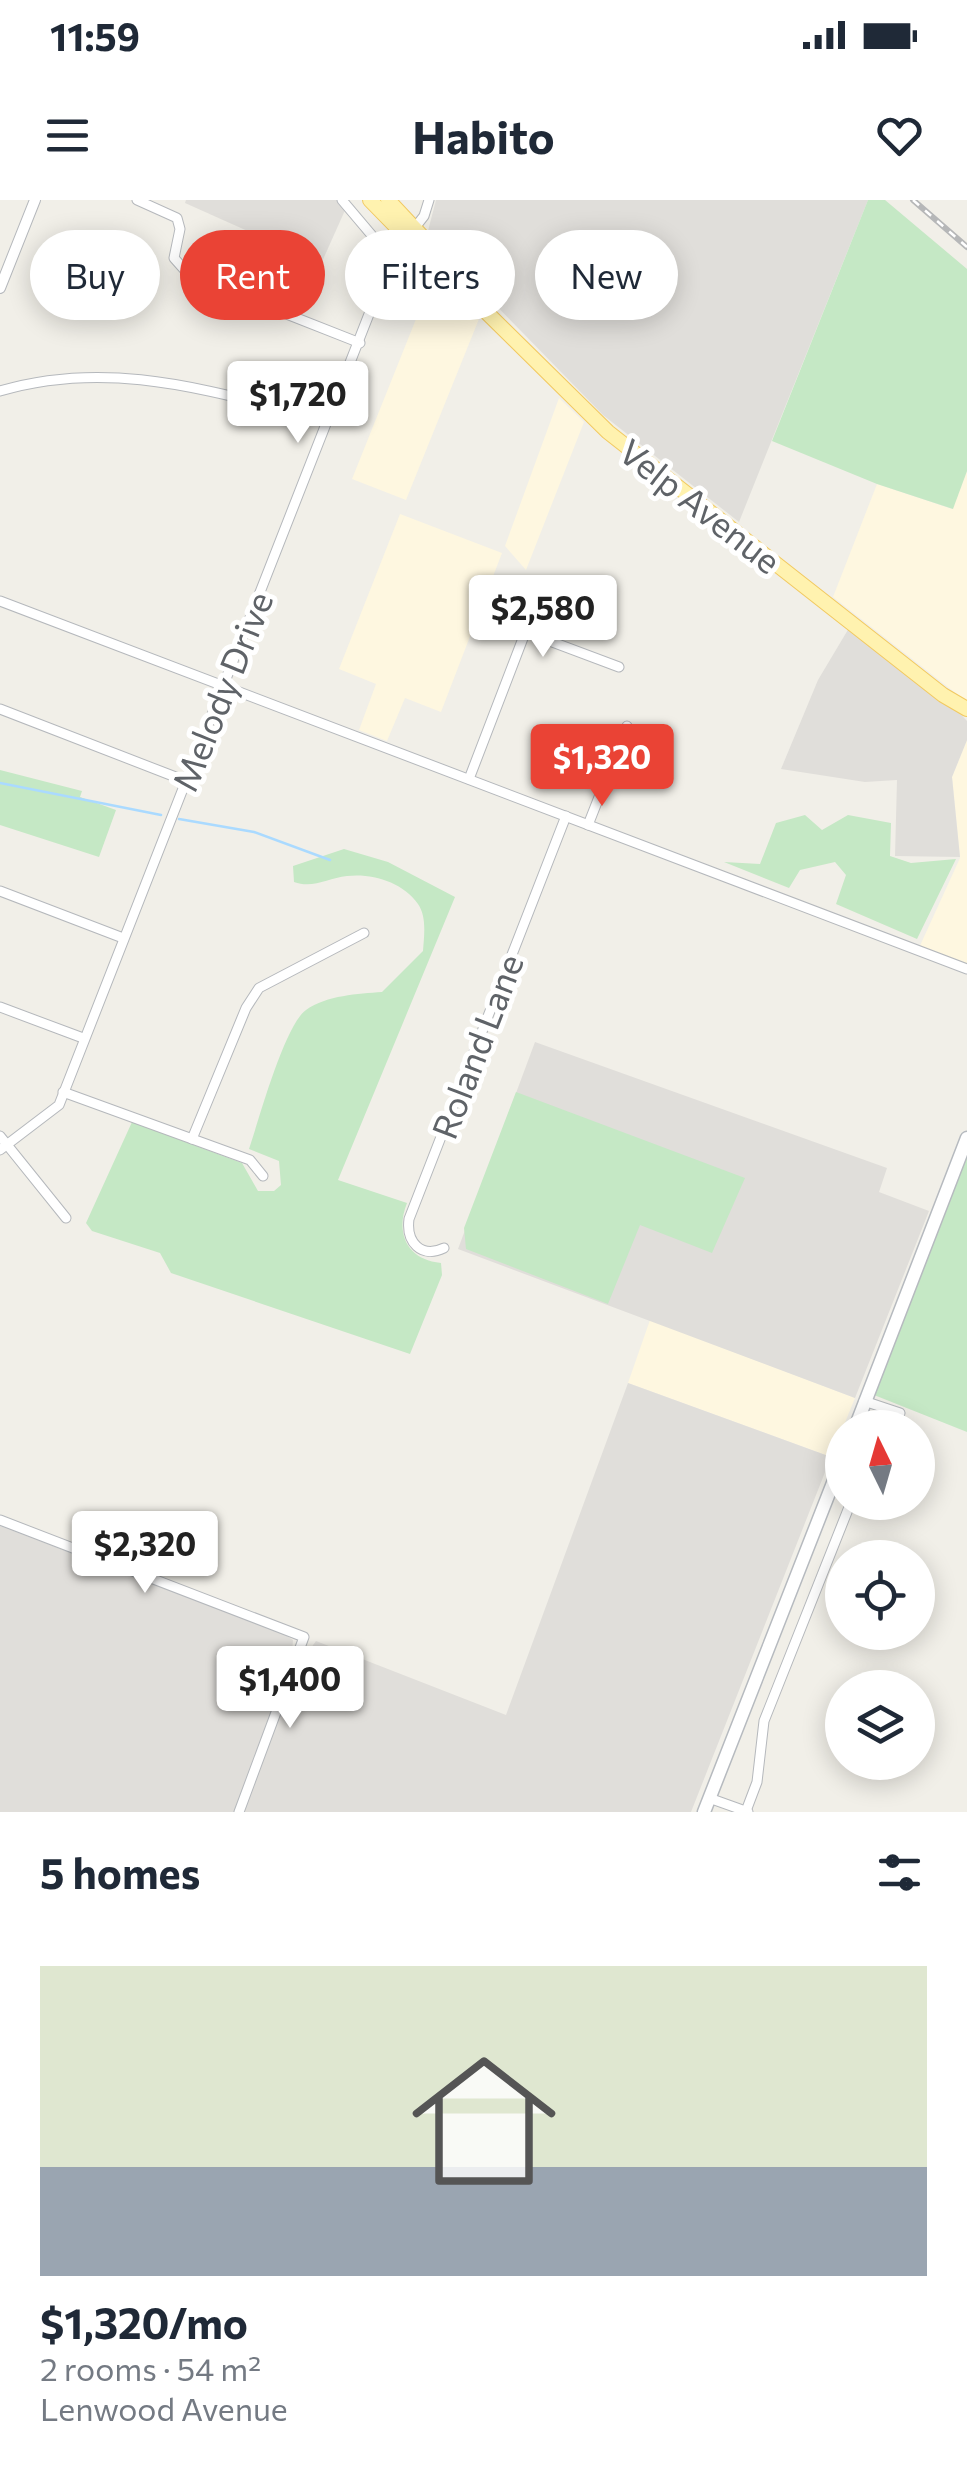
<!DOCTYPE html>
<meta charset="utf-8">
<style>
:root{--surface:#fff;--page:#f2f2f3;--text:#1f2937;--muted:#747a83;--accent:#ea4335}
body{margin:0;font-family:Commissioner,sans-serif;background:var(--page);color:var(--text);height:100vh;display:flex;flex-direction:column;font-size:38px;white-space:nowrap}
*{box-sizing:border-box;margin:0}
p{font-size:32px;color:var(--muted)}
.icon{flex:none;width:55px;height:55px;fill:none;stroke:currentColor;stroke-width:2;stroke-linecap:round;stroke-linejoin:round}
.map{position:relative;height:1612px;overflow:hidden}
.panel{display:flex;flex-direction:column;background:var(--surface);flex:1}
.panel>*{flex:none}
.hud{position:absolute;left:30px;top:30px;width:908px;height:90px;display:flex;gap:20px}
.needle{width:65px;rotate:355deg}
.fabs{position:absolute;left:825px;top:1210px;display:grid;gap:20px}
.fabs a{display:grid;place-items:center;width:110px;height:110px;border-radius:50%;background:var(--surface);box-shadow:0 5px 25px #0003;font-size:50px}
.price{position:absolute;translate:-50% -85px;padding:0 22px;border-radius:10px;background:#fff;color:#222;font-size:32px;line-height:65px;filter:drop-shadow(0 2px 5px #0008)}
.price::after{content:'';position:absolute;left:50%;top:60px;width:30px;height:22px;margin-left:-15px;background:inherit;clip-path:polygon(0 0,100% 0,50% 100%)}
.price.selected{background:var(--accent);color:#fff}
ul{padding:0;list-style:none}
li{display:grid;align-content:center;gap:20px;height:530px;padding:0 40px}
li span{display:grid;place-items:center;height:310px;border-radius:0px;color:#555}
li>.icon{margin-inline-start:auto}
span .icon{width:180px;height:180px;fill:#fffc;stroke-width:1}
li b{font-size:42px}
h2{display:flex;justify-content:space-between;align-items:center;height:120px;padding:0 40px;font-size:42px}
.pill{padding:0 35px;border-radius:45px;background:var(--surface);box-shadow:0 5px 25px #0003;font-size:35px;line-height:90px}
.pill.selected{background:var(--accent);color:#fff}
.status{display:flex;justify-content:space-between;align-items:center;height:70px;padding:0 50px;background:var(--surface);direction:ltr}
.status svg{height:28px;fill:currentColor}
header{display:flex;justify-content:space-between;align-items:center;height:130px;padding:0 40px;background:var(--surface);font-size:45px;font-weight:700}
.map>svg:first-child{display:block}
</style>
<div class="status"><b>11:59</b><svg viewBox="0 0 49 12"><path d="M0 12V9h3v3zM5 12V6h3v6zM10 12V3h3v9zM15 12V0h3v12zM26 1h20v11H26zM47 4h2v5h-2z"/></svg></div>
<header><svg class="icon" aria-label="menu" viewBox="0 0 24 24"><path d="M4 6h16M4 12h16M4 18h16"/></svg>Habito<svg class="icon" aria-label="heart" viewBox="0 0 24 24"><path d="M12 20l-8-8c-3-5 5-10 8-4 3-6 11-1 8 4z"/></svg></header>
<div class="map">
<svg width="967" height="1612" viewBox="0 0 967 1612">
<rect width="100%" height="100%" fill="#f1efe8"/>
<!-- commercial -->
<g fill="#fef7e0">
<path d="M 404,53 L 413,53 L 479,119 L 406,300 L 352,279 L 420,109 L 385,93 Z"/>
<path d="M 559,198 L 584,222 L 526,370 L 505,346 Z"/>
<path d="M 967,271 L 967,502 L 833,397 L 877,284 L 952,309 Z"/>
<path d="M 400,314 L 502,353 L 441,512 L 405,498 L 387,541 L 359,530 L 376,484 L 339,469 Z"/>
<path d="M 967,540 L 967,769 L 918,750 L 960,658 L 952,577 Z"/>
<path d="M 650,1120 L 855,1198 L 831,1257 L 628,1183 Z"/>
</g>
<!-- industrial -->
<g fill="#e0deda">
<path d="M 186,0 L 339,0 L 346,8 L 321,64 L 185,3 Z"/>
<path d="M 436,0 L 868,0 L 739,322 L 603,215 L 476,85 L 428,31 Z"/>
<path d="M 852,423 L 943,495 L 967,521 L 967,540 L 952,577 L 960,657 L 895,656 L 897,580 L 865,582 L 781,569 L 818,480 Z"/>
<path d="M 535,842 L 887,968 L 879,992 L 929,1011 L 855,1198 L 458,1049 Z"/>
<path d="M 628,1183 L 831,1257 L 691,1612 L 0,1612 L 0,1326 L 284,1434 L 293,1440 L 292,1453 L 303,1459 L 316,1441 L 506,1515 Z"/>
</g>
<!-- green -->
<g fill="#c5e8c5">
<path d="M 868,0 L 885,0 L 967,69 L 967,271 L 953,309 L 877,284 L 772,241 Z"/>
<path d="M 0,570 L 82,591 L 80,597 L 116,610 L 99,657 L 0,625 Z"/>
<path d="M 805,615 L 822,630 L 848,615 L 891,623 L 890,656 L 911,663 L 956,659 L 917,739 L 836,704 L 846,675 L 835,662 L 800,670 L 789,688 L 724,662 L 760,664 L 776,623 Z"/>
<path d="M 344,649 L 388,662 L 455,697 L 338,980 L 407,1003 C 395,1033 407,1060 441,1063 L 442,1075 L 410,1154 L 171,1073 L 160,1053 L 92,1031 L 86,1023 L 132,922 L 242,963 L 258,991 L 274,991 L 281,985 L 279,961 L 249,949 C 259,920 284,826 306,810 C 327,795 358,794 382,792 L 423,751 C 424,736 427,717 418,704 C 403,682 372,673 347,676 C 328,678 313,689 294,682 L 293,666 Z"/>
<path d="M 516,892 L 745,978 L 712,1053 L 640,1025 L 608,1104 L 466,1049 L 464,1028 Z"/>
<path d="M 967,938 L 967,1232 L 869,1193 Z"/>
</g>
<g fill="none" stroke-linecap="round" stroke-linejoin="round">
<!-- stream -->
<g stroke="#aadaff" stroke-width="2.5">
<path d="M 0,583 L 161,615"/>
<path d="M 179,619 L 254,632 L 330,660"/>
</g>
<defs>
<g id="minor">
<path d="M 137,0 L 177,18 L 180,29 L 174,58 L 190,76 L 360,143"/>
<path d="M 342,0 L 391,58"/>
<path d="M 0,191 C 115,157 217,194 329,220"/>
<path d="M 0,401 L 967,769"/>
<path d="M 483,416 L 619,467"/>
<path d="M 0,509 L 186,581"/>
<path d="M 469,579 L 525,433"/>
<path d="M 588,625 L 627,526"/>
<path d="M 0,691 L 123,738"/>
<path d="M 0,807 L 83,838"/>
<path d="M 63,892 L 250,960 L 263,976"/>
<path d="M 0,936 L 66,1018"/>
<path d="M 192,939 L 246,808 L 259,788 L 364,733"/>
<path d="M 0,950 L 59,905 L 391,58 L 424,16 L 429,0"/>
<path d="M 444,1048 C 421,1059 406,1042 409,1019 L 566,616"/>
<path d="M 864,1201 L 900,1213 L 895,1228"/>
<path d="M 0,1320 L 304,1437 L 239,1612"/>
<path d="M 709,1598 L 748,1612"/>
<path d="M 746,1611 L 757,1582 L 764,1521 L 851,1302"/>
</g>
<path id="tertiary" d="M 0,88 L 35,0"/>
<g id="secondary">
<path d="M 855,1228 L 967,938"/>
<path d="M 704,1612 L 842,1260"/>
</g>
<g id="primary">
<path d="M 370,0 L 454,86 L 473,99 L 608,232 L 943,495 L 967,509"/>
<path d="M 388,0 L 462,79 L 470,94"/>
</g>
</defs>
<!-- minor casing -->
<use href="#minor" stroke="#b5b8bc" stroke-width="11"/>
<!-- tertiary casing -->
<use href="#tertiary" stroke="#b5b8bc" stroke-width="12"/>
<!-- secondary casing -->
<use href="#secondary" stroke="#b6babf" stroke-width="15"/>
<!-- primary casing -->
<use href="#primary" stroke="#f2c960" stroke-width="16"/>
<!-- minor -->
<use href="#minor" stroke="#fff" stroke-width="9"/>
<!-- tertiary -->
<use href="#tertiary" stroke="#fff" stroke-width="10"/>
<!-- secondary -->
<use href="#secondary" stroke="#fff" stroke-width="12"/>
<!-- primary -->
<use href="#primary" stroke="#fff2af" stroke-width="14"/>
<defs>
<path id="rail" d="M 913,0 L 967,47"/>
</defs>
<!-- rail casing -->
<use href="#rail" stroke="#b6b7b8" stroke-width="6"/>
<!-- rail -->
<use href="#rail" stroke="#fff" stroke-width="2.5" stroke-dasharray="8" stroke-linecap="butt"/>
</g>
<g text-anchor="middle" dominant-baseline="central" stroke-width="10" stroke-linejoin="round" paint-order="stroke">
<!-- street labels -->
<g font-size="35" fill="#5f6368" stroke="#fff">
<text transform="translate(701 305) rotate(38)">Velp Avenue</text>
<text transform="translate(221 491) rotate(-68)">Melody Drive</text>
<text transform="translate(476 846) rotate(-69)">Roland Lane</text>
</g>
</g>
</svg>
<div class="fabs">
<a><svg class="needle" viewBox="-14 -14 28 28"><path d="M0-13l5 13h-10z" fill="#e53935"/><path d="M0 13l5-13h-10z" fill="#747a83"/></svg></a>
<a><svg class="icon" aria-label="locate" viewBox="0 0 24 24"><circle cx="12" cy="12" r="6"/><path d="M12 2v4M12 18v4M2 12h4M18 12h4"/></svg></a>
<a><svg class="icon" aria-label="layers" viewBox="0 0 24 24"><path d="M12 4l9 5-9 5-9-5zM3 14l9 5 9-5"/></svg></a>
</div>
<b class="price" style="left:298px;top:246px">$1,720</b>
<b class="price" style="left:543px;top:460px">$2,580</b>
<b class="price selected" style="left:602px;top:609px">$1,320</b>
<b class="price" style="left:145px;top:1396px">$2,320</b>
<b class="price" style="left:290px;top:1531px">$1,400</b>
<div class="hud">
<a class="pill">Buy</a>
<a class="pill selected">Rent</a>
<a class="pill">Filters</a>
<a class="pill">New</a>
</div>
</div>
<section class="panel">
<h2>5 homes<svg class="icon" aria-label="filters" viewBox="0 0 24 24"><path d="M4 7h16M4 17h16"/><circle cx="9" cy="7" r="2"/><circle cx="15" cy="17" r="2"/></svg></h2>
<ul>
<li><span style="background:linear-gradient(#dfe7d0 65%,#9aa5b1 0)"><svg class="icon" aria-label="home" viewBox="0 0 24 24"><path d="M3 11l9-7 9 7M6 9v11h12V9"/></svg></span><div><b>$1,320/mo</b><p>2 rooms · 54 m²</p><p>Lenwood Avenue</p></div></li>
</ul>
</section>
